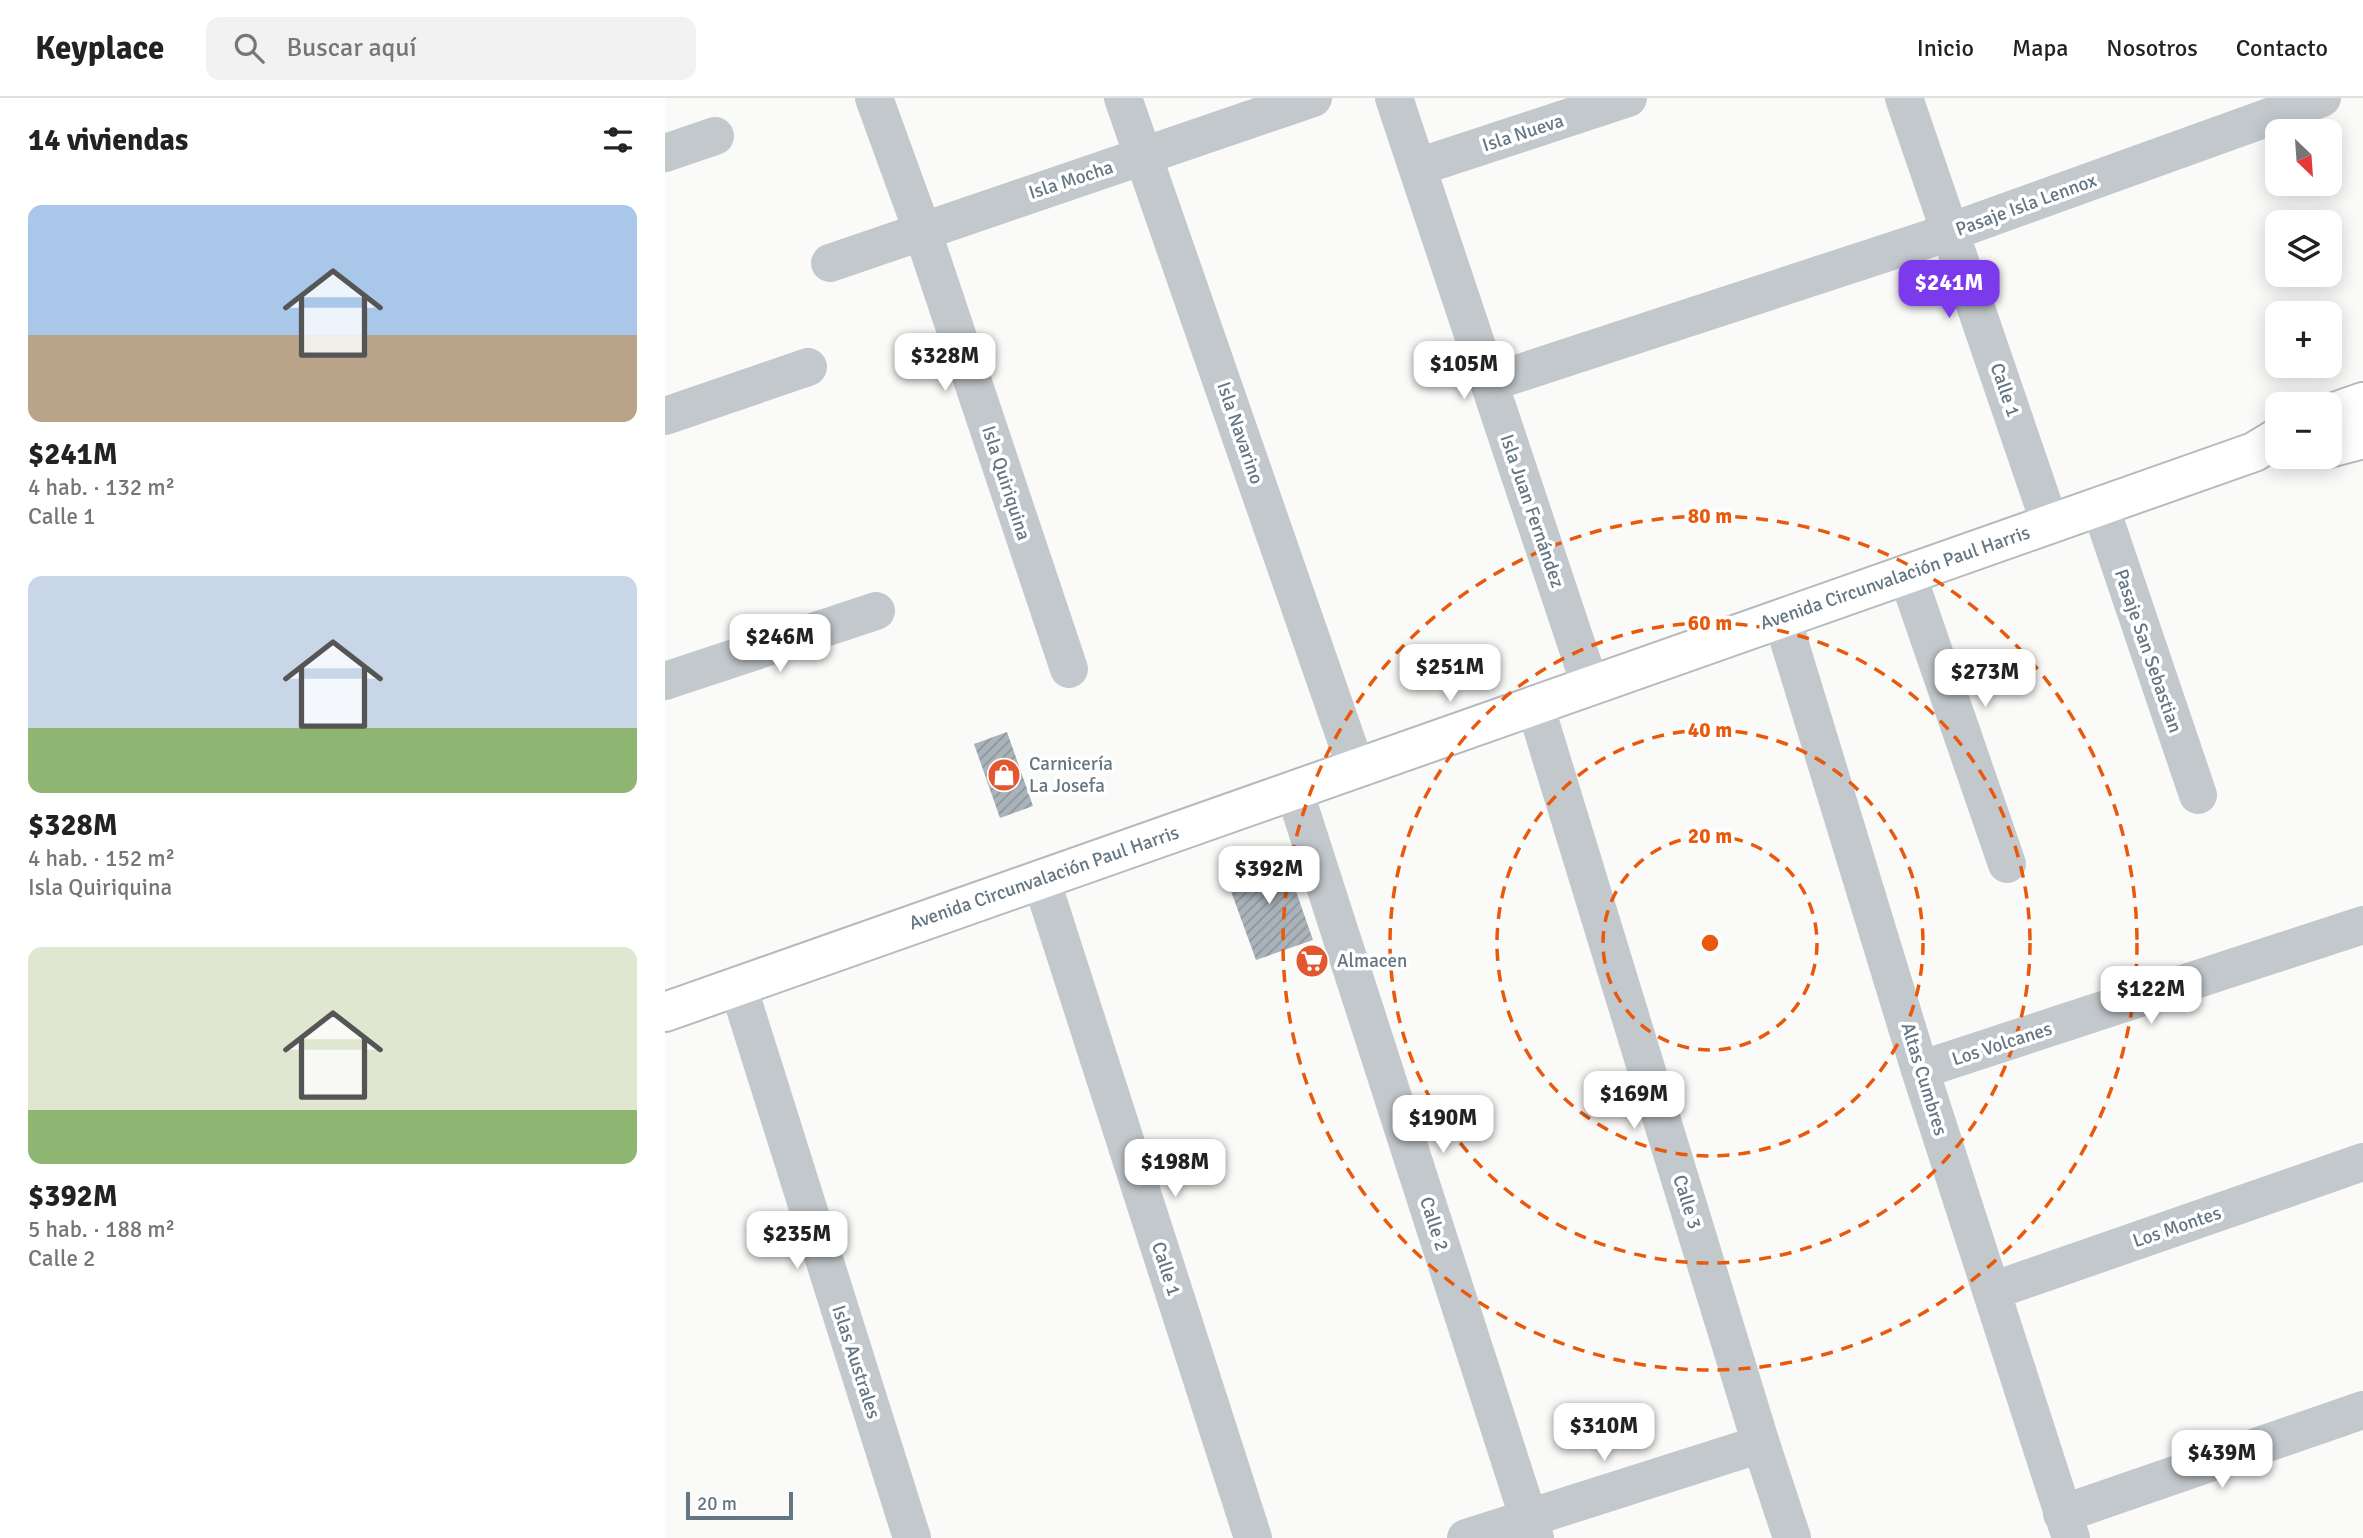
<!DOCTYPE html>
<html lang="es">
<meta charset="utf-8">
<style>
:root{--surface:#fff;--page:#f2f2f2;--text:#222;--muted:#767676;--line:#e0e0e0;--accent:#7c3aed}
body{margin:0;font-family:Signika,sans-serif;background:var(--page);color:var(--text);height:100vh;display:flex;flex-direction:column;font-size:26px;white-space:nowrap}
*{box-sizing:border-box;margin:0}
p{font-size:23px;color:var(--muted)}
.icon{flex:none;width:38px;height:38px;fill:none;stroke:currentColor;stroke-width:2;stroke-linecap:round;stroke-linejoin:round}
.map{position:relative;flex:1;overflow:hidden}
.details{display:flex;flex-direction:column;background:var(--surface);width:665px}
.details>*{flex:none}
.needle{width:46px;rotate:155deg}
.buttons{position:absolute;left:1600px;top:21px;display:grid;gap:14px}
.buttons a{display:grid;place-items:center;width:77px;height:77px;border-radius:14px;background:var(--surface);box-shadow:0 4px 18px #0003;font-size:35px}
.scale{position:absolute;left:21px;bottom:18px;width:107px;box-sizing:border-box;padding-left:7px;border:4px solid #657683;border-top:0;font-size:19px;line-height:24px;white-space:nowrap;color:#657683;-webkit-text-stroke:5px #fff;paint-order:stroke}
.price{position:absolute;translate:-50% -60px;padding:0 16px;border-radius:14px;background:#fff;color:#222;font-size:23px;line-height:46px;filter:drop-shadow(0 2px 4px #0008)}
.price::after{content:'';position:absolute;left:50%;top:42px;width:21px;height:16px;margin-left:-10px;background:inherit;clip-path:polygon(0 0,100% 0,50% 100%)}
.price.on{background:var(--accent);color:#fff}
ul{padding:0;list-style:none}
li{display:grid;align-content:center;gap:14px;height:371px;padding:0 28px}
li span{display:grid;place-items:center;height:217px;border-radius:14px;color:#555}
li>.icon{margin-inline-start:auto}
span .icon{width:126px;height:126px;fill:#fffc;stroke-width:1}
li b{font-size:30px}
h2{display:flex;justify-content:space-between;align-items:center;height:84px;padding:0 28px;font-size:30px}
header{display:flex;align-items:center;gap:42px;box-sizing:border-box;height:98px;padding:0 35px;background:var(--surface);border-bottom:2px solid var(--line)}
header strong{font-size:33px}
nav{display:flex;gap:38px;margin-inline-start:auto;font-size:24px}
.search{width:490px;height:63px;background:var(--page);display:flex;align-items:center;gap:18px;box-sizing:border-box;padding:0 24px;border-radius:14px;color:var(--muted);font-size:26px}
main{display:flex;flex:1;min-height:0}
.map>svg:first-child{display:block}
</style>
<header>
<strong>Keyplace</strong>
<div class="search"><svg class="icon" aria-label="search" viewBox="0 0 24 24"><circle cx="10" cy="10" r="6"/><path d="M15 15l6 6"/></svg>Buscar aquí</div>
<nav><a>Inicio</a><a>Mapa</a><a>Nosotros</a><a>Contacto</a></nav>
</header>
<main>
<section class="details">
<h2>14 viviendas<svg class="icon" aria-label="filters" viewBox="0 0 24 24"><path d="M4 7h16M4 17h16"/><circle cx="9" cy="7" r="2"/><circle cx="15" cy="17" r="2"/></svg></h2>
<ul>
<li><span style="background:linear-gradient(#a9c7e8 60%,#b9a48a 0)"><svg class="icon" aria-label="home" viewBox="0 0 24 24"><path d="M3 11l9-7 9 7M6 9v11h12V9"/></svg></span><div><b>$241M</b><p>4 hab. · 132 m²</p><p>Calle 1</p></div></li>
<li><span style="background:linear-gradient(#c9d6e8 70%,#8fb573 0)"><svg class="icon" aria-label="home" viewBox="0 0 24 24"><path d="M3 11l9-7 9 7M6 9v11h12V9"/></svg></span><div><b>$328M</b><p>4 hab. · 152 m²</p><p>Isla Quiriquina</p></div></li>
<li><span style="background:linear-gradient(#dfe7d0 75%,#8fb573 0)"><svg class="icon" aria-label="home" viewBox="0 0 24 24"><path d="M3 11l9-7 9 7M6 9v11h12V9"/></svg></span><div><b>$392M</b><p>5 hab. · 188 m²</p><p>Calle 2</p></div></li>
</ul>
</section>
<div class="map">
<svg width="1698" height="1440" viewBox="0 0 1698 1440">
<defs>
<pattern id="building-hatch" width="6" height="6" patternUnits="userSpaceOnUse" patternTransform="scale(1.75)"><rect width="6" height="6" fill="#aab3b9"/><path d="M-1 1l2-2M0 6l6-6M5 7l2-2" fill="none" stroke="#8e969c"/></pattern>
</defs>
<rect width="100%" height="100%" fill="#fafaf8"/>
<!-- building -->
<g fill="url(#building-hatch)">
<path d="M 342,634 L 368,708 L 335,720 L 309,646 Z"/>
<path d="M 617,753 L 648,842 L 591,862 L 559,774 Z"/>
</g>
<g fill="none" stroke-linecap="round" stroke-linejoin="round">
<defs>
<g id="major">
<path d="M 1664,316 L 1698,304"/>
<path d="M 1664,350 L 1698,341"/>
<path d="M 0,914 L 1589,354 L 1612,340"/>
</g>
</defs>
<!-- major casing -->
<use href="#major" stroke="#b5babe" stroke-width="42"/>
<!-- minor -->
<g stroke="#c3c8cc" stroke-width="38">
<path d="M 209,0 L 257,132 L 404,571"/>
<path d="M 458,0 L 691,670"/>
<path d="M 729,0 L 925,587"/>
<path d="M 1239,0 L 1385,426"/>
<path d="M 0,55 L 50,38"/>
<path d="M 753,69 L 963,0"/>
<path d="M 165,165 L 648,0"/>
<path d="M 824,285 L 1285,134 L 1657,0"/>
<path d="M 0,318 L 143,269"/>
<path d="M 1435,408 L 1533,697"/>
<path d="M 1242,476 L 1342,766"/>
<path d="M 1117,520 L 1255,972 L 1406,1440"/>
<path d="M 0,583 L 211,513"/>
<path d="M 870,607 L 1096,1346 L 1127,1440"/>
<path d="M 629,692 L 870,1440"/>
<path d="M 376,781 L 588,1440"/>
<path d="M 73,888 L 247,1440"/>
<path d="M 1255,972 L 1698,827"/>
<path d="M 1327,1193 L 1698,1064"/>
<path d="M 1397,1416 L 1698,1312"/>
<path d="M 801,1440 L 1096,1346"/>
</g>
<!-- major -->
<use href="#major" stroke="#fff" stroke-width="38"/>
</g>
<!-- distance rings -->
<g fill="none" stroke="#e8590c" stroke-width="3.5" stroke-dasharray="12 9">
<circle cx="1045" cy="845" r="107"/>
<circle cx="1045" cy="845" r="213"/>
<circle cx="1045" cy="845" r="320"/>
<circle cx="1045" cy="845" r="427"/>
</g>
<!-- icons -->
<defs>
<symbol id="shop-disc" viewBox="-11 -11 22 22"><circle r="9.5" fill="#e4572e" stroke="#fff"/><path d="M-5-2.5h2.3a2.7 3.5 0 0 1 5.4 0H5L5.5 6h-11ZM-1.5-2.5h3a1.5 2.3 0 0 0-3 0Z" fill="#fff"/></symbol>
<symbol id="supermarket-disc" viewBox="-11 -11 22 22"><circle r="9.5" fill="#e4572e" stroke="#fff"/><path d="M-6-5.5h2.5l.6 2H6L4.5 2H-2.5L-4.4-4H-6ZM-1.5 3.2a1.3 1.3 0 1 0 .1 0ZM3 3.2a1.3 1.3 0 1 0 .1 0Z" fill="#fff"/></symbol>
</defs>
<g fill-rule="evenodd">
<use href="#shop-disc" x="320" y="658" width="38" height="38"/>
<use href="#supermarket-disc" x="628" y="844" width="38" height="38"/>
</g>
<g text-anchor="middle" dominant-baseline="central" stroke-width="7" stroke-linejoin="round" paint-order="stroke">
<!-- street labels -->
<g font-size="19" fill="#657683" stroke="#fff">
<text transform="translate(858 35) rotate(-18)">Isla Nueva</text>
<text transform="translate(406 82) rotate(-18)">Isla Mocha</text>
<text transform="translate(1361 107) rotate(-20)">Pasaje Isla Lennox</text>
<text transform="translate(1340 292) rotate(71)">Calle 1</text>
<text transform="translate(575 335) rotate(71)">Isla Navarino</text>
<text transform="translate(341 385) rotate(72)">Isla Quiriquina</text>
<text transform="translate(867 413) rotate(71)">Isla Juan Fernández</text>
<text transform="translate(1230 480) rotate(-19)">Avenida Circunvalación Paul Harris</text>
<text transform="translate(1483 553) rotate(71)">Pasaje San Sebastian</text>
<text transform="translate(379 780) rotate(-19)">Avenida Circunvalación Paul Harris</text>
<text transform="translate(1337 946) rotate(-18)">Los Volcanes</text>
<text transform="translate(1259 981) rotate(73)">Altas Cumbres</text>
<text transform="translate(1022 1104) rotate(73)">Calle 3</text>
<text transform="translate(769 1126) rotate(72)">Calle 2</text>
<text transform="translate(1512 1129) rotate(-19)">Los Montes</text>
<text transform="translate(501 1171) rotate(72)">Calle 1</text>
<text transform="translate(191 1264) rotate(72)">Islas Australes</text>
</g>
<!-- poi labels -->
<g font-size="19" fill="#657683" stroke="#fff" text-anchor="start">
<text x="364" y="666">Carnicería<tspan x="364" dy="22">La Josefa</tspan></text>
<text x="672" y="863">Almacen</text>
</g>
</g>
<circle cx="1045" cy="845" r="10" fill="#e8590c" stroke="#fff" stroke-width="3.5"/>
<g font-size="21" text-anchor="middle" font-weight="bold" fill="#e8590c" stroke="#fff" stroke-width="7" stroke-linejoin="round" paint-order="stroke">
<text x="1045" y="425">80 m</text>
<text x="1045" y="532">60 m</text>
<text x="1045" y="639">40 m</text>
<text x="1045" y="745">20 m</text>
</g>
</svg>
<div class="buttons">
<a><svg class="needle" viewBox="-14 -14 28 28"><path d="M0-13l5 13h-10z" fill="#e53935"/><path d="M0 13l5-13h-10z" fill="#767676"/></svg></a>
<a><svg class="icon" aria-label="layers" viewBox="0 0 24 24"><path d="M12 4l9 5-9 5-9-5zM3 14l9 5 9-5"/></svg></a>
<a>+</a>
<a>−</a>
</div>
<div class="scale">20 m</div>
<b class="price on" style="left:1284px;top:222px">$241M</b>
<b class="price" style="left:280px;top:295px">$328M</b>
<b class="price" style="left:799px;top:303px">$105M</b>
<b class="price" style="left:115px;top:576px">$246M</b>
<b class="price" style="left:785px;top:606px">$251M</b>
<b class="price" style="left:1320px;top:611px">$273M</b>
<b class="price" style="left:604px;top:808px">$392M</b>
<b class="price" style="left:1486px;top:928px">$122M</b>
<b class="price" style="left:969px;top:1033px">$169M</b>
<b class="price" style="left:778px;top:1057px">$190M</b>
<b class="price" style="left:510px;top:1101px">$198M</b>
<b class="price" style="left:132px;top:1173px">$235M</b>
<b class="price" style="left:939px;top:1365px">$310M</b>
<b class="price" style="left:1557px;top:1392px">$439M</b>
</div>
</main>
